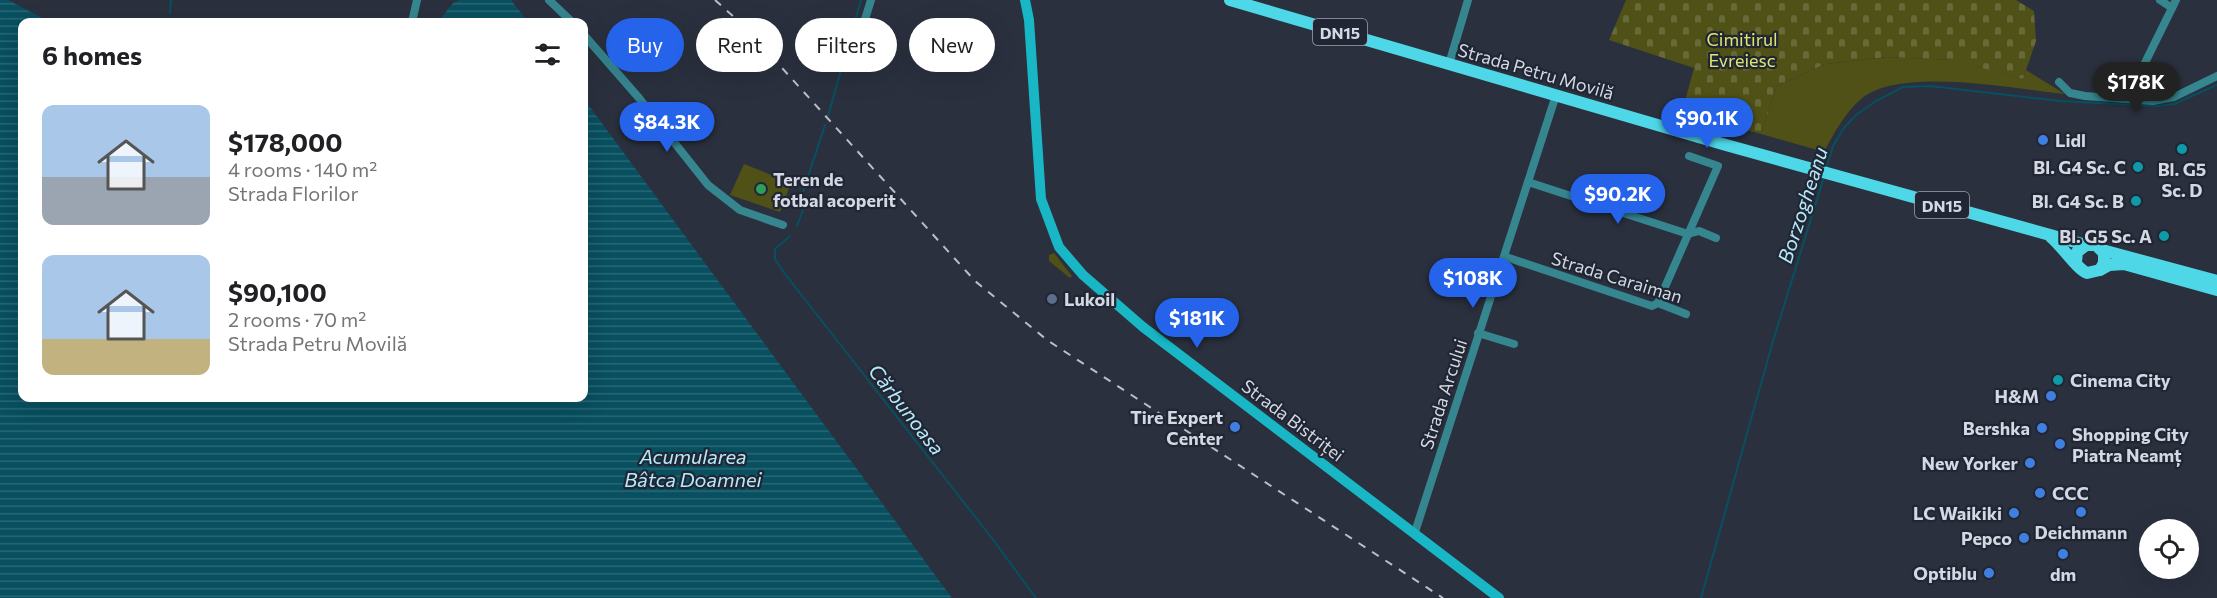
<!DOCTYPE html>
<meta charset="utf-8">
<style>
:root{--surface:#fff;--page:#f2f2f2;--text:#202124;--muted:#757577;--accent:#2563eb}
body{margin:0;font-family:Commissioner,sans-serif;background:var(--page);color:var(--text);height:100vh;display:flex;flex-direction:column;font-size:22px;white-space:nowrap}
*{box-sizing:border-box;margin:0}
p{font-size:20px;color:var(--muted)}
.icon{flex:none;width:33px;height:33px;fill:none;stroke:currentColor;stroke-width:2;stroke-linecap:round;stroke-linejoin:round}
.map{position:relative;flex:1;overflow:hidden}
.drawer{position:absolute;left:18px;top:18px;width:570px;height:384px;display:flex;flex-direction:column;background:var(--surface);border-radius:12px;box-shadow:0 6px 24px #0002}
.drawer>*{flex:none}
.top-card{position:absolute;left:606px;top:18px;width:570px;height:54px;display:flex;gap:12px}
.controls{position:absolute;left:2139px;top:519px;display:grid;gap:12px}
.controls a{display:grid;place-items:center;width:60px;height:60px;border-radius:50%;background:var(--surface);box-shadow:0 6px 24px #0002;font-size:30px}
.price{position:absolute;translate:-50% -51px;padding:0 14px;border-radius:21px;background:var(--accent);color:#fff;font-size:20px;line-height:39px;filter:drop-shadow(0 2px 3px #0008)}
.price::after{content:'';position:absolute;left:50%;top:36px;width:18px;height:14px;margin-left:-9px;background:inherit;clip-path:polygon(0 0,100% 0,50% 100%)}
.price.selected{background:#222;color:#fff}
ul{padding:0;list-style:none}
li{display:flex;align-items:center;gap:18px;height:150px;padding:0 24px}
li span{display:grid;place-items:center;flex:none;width:168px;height:120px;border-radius:12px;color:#555}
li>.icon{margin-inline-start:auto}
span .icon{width:72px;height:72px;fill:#fffc;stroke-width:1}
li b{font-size:26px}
h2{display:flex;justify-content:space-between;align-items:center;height:72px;padding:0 24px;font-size:26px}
.tag{padding:0 21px;border-radius:27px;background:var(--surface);box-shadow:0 6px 24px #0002;font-size:21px;line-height:54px}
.tag.selected{background:var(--accent);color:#fff}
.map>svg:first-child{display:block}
</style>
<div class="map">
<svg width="2217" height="598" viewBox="0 0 2217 598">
<defs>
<pattern id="cemetery-stones" width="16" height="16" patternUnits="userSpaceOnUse" patternTransform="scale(1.5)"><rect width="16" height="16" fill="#4f5116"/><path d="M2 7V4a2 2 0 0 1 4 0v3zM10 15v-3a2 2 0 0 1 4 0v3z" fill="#676938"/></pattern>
<pattern id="water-rules" width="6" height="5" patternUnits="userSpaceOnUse" patternTransform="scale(1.5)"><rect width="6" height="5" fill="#084f5f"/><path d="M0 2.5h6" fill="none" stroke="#2b6876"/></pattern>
</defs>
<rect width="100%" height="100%" fill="#2a303e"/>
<!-- grass -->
<g fill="#4f5116">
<path d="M 1887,57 L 1954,60 L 2023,79 L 2026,70 L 2065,94 C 2015,89 1900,66 1861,99 C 1845,113 1834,133 1824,152 L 1761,134 L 1777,86 L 1825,64 Z"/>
<path d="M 744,164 L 791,183 L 780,212 L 730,195 Z"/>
<path d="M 1054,253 L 1072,276 L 1070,278 L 1049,261 L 1049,255 Z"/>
</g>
<!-- cemetery -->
<path fill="url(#cemetery-stones)" d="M 1626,0 L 2016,0 L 2034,11 L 2036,41 L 2023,79 L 1952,60 L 1887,57 L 1825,64 L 1777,86 L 1761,134 L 1682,112 L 1694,68 L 1609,40 Z"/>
<!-- water -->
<g fill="url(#water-rules)">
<path d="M 0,0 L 8,0 L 50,22 L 22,22 L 22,398 L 584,398 L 584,99 L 952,598 L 0,598 Z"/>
<path d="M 460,0 L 511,0 L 528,22 L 438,22 L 453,3 Z"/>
</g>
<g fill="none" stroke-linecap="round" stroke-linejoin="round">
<!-- stream -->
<g stroke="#084f5f" stroke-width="2">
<path d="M 170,13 L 171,0"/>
<path d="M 828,116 L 861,0"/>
<path d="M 1826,169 L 1833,146 L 1843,129 L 1856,115 L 1876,101 L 1903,87 L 1930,86 L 2060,101 L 2156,106 L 2174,104 L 2217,85"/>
<path d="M 797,226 L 804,207 L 802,195 L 825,125"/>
<path d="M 790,236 L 775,249 L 775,259 L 785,274 L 991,537 L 1036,598"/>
<path d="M 1701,598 L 1773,341 L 1824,177"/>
</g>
<!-- street -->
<g stroke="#368690" stroke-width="8">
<path d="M 549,0 L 572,22"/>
<path d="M 2160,0 L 2172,8"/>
<path d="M 412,22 L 417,0"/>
<path d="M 584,35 L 639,98 L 708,185 L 740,210 L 783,225"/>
<path d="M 1449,64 L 1468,0"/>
<path d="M 850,67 L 871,0"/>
<path d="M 2138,77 L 2176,0"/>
<path d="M 2059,82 L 2070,93 L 2085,96 L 2153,101 L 2174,97 L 2217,76"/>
<path d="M 1528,182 L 1688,234 L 1699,231 L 1716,238"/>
<path d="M 1506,257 L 1652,306 L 1658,303 L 1686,314"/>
<path d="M 1658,303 L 1718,166 L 1689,156"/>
<path d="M 1478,333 L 1514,344"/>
<path d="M 1415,532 L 1556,95"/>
</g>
<!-- secondary -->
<path stroke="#19b6c6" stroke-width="10" d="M 1025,0 L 1029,20 L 1041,199 L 1059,247 L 1083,275 L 1143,327 L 1499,598"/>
<!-- primary -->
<g stroke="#4ed7e7" stroke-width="12">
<path d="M 1230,0 L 1726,145 L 2086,245"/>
<path d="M 2051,237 C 2062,246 2077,269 2087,273 L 2100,270 L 2104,263 L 2104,253 L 2096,245 L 2086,245 L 2077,252 L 2076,262"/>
<path d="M 2102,250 L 2217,281"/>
<path d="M 2100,270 L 2109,265 L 2124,264 L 2217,290"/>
</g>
<!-- rail -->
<path stroke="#babec8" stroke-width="2" stroke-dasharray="8 8" stroke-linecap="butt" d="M 715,0 L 744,26 L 975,281 L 1047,340 L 1443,598"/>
</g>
<!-- markers -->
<g fill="#3f7fe0" stroke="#202634" stroke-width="2">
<circle cx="2043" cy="140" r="6"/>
<circle cx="2051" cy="396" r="6"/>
<circle cx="1235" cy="427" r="6"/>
<circle cx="2042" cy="428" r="6"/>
<circle cx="2060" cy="444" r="6"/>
<circle cx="2030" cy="463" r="6"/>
<circle cx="2040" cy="493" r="6"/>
<circle cx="2081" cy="512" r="6"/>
<circle cx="2014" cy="513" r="6"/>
<circle cx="2024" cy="538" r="6"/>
<circle cx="2063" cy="554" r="6"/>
<circle cx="1989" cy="573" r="6"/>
</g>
<g fill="#0f9aa8" stroke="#202634" stroke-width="2">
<circle cx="2182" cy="149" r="6"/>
<circle cx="2138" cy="167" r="6"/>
<circle cx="2136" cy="201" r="6"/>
<circle cx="2164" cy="236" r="6"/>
<circle cx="2058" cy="380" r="6"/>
</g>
<circle fill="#2e9e5b" stroke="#202634" stroke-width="2" cx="761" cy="189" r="6"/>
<circle fill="#5c6f8a" stroke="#202634" stroke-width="2" cx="1052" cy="299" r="6"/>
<g text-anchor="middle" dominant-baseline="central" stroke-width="4.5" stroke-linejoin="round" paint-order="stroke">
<!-- shield labels -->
<g fill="#202634" stroke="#9ea3ae" stroke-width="1.5">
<rect x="1313" y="19" width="54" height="26" rx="4.5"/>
<rect x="1915" y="192" width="54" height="26" rx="4.5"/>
</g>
<g font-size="16" font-weight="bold" fill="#d4d8e2">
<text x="1340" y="32">DN15</text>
<text x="1942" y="205">DN15</text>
</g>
<!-- park labels -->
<g font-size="18" fill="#e0e66e" stroke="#202634">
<text x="1742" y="39">Cimitirul<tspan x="1742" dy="21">Evreiesc</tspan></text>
</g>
<!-- street labels -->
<g font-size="18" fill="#d4d8e2" stroke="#202634">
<text transform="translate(1536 71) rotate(16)">Strada Petru Movilă</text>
<text transform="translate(1617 277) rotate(17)">Strada Caraiman</text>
<text transform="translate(1443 394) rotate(-72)">Strada Arcului</text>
<text transform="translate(1293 420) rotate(37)">Strada Bistriței</text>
</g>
<!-- poi labels -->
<g font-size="18" font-weight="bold" fill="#d4d8e2" stroke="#202634" text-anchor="end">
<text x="2055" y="140" text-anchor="start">Lidl</text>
<text x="2126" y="167">Bl. G4 Sc. C</text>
<text x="2182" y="169" text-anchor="middle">Bl. G5<tspan x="2182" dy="21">Sc. D</tspan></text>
<text x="773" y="179" text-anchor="start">Teren de<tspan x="773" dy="21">fotbal acoperit</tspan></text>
<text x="2124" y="201">Bl. G4 Sc. B</text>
<text x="2152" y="236">Bl. G5 Sc. A</text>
<text x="1064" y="299" text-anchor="start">Lukoil</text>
<text x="2070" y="380" text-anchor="start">Cinema City</text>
<text x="2039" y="396">H&amp;M</text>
<text x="1223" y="417">Tire Expert<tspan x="1223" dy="21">Center</tspan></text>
<text x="2030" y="428">Bershka</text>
<text x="2072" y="434" text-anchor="start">Shopping City<tspan x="2072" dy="21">Piatra Neamț</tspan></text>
<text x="2018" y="463">New Yorker</text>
<text x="2052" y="493" text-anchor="start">CCC</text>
<text x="2002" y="513">LC Waikiki</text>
<text x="2081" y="532" text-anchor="middle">Deichmann</text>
<text x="2012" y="538">Pepco</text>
<text x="1977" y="573">Optiblu</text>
<text x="2063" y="574" text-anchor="middle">dm</text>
</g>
<!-- water labels -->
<g font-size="20" font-style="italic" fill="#b6eafa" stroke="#202634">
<text transform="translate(1802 205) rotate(-72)">Borzogheanu</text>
<text transform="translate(907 409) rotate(52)">Cărbunoasa</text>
<text x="693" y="456">Acumularea<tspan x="693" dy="23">Bâtca Doamnei</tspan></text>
</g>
</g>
</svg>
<div class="controls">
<a><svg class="icon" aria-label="locate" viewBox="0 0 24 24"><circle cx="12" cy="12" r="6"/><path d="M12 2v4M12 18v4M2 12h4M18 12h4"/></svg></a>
</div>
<b class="price selected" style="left:2136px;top:113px">$178K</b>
<b class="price" style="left:1707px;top:149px">$90.1K</b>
<b class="price" style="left:667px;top:153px">$84.3K</b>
<b class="price" style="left:1618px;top:225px">$90.2K</b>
<b class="price" style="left:1473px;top:309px">$108K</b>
<b class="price" style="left:1197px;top:349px">$181K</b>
<div class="top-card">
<a class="tag selected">Buy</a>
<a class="tag">Rent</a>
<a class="tag">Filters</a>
<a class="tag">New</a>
</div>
<section class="drawer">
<h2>6 homes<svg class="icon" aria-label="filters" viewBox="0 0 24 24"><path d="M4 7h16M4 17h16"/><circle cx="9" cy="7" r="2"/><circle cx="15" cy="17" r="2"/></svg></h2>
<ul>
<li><span style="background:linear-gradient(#a9c7e8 60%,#9aa5b1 0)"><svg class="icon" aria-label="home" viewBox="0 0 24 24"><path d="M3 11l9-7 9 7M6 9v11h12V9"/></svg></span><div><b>$178,000</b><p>4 rooms · 140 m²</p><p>Strada Florilor</p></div></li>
<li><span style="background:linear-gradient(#a9c7e8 70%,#c2b280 0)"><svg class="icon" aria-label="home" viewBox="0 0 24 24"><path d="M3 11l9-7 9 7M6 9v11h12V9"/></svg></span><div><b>$90,100</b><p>2 rooms · 70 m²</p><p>Strada Petru Movilă</p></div></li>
</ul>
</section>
</div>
